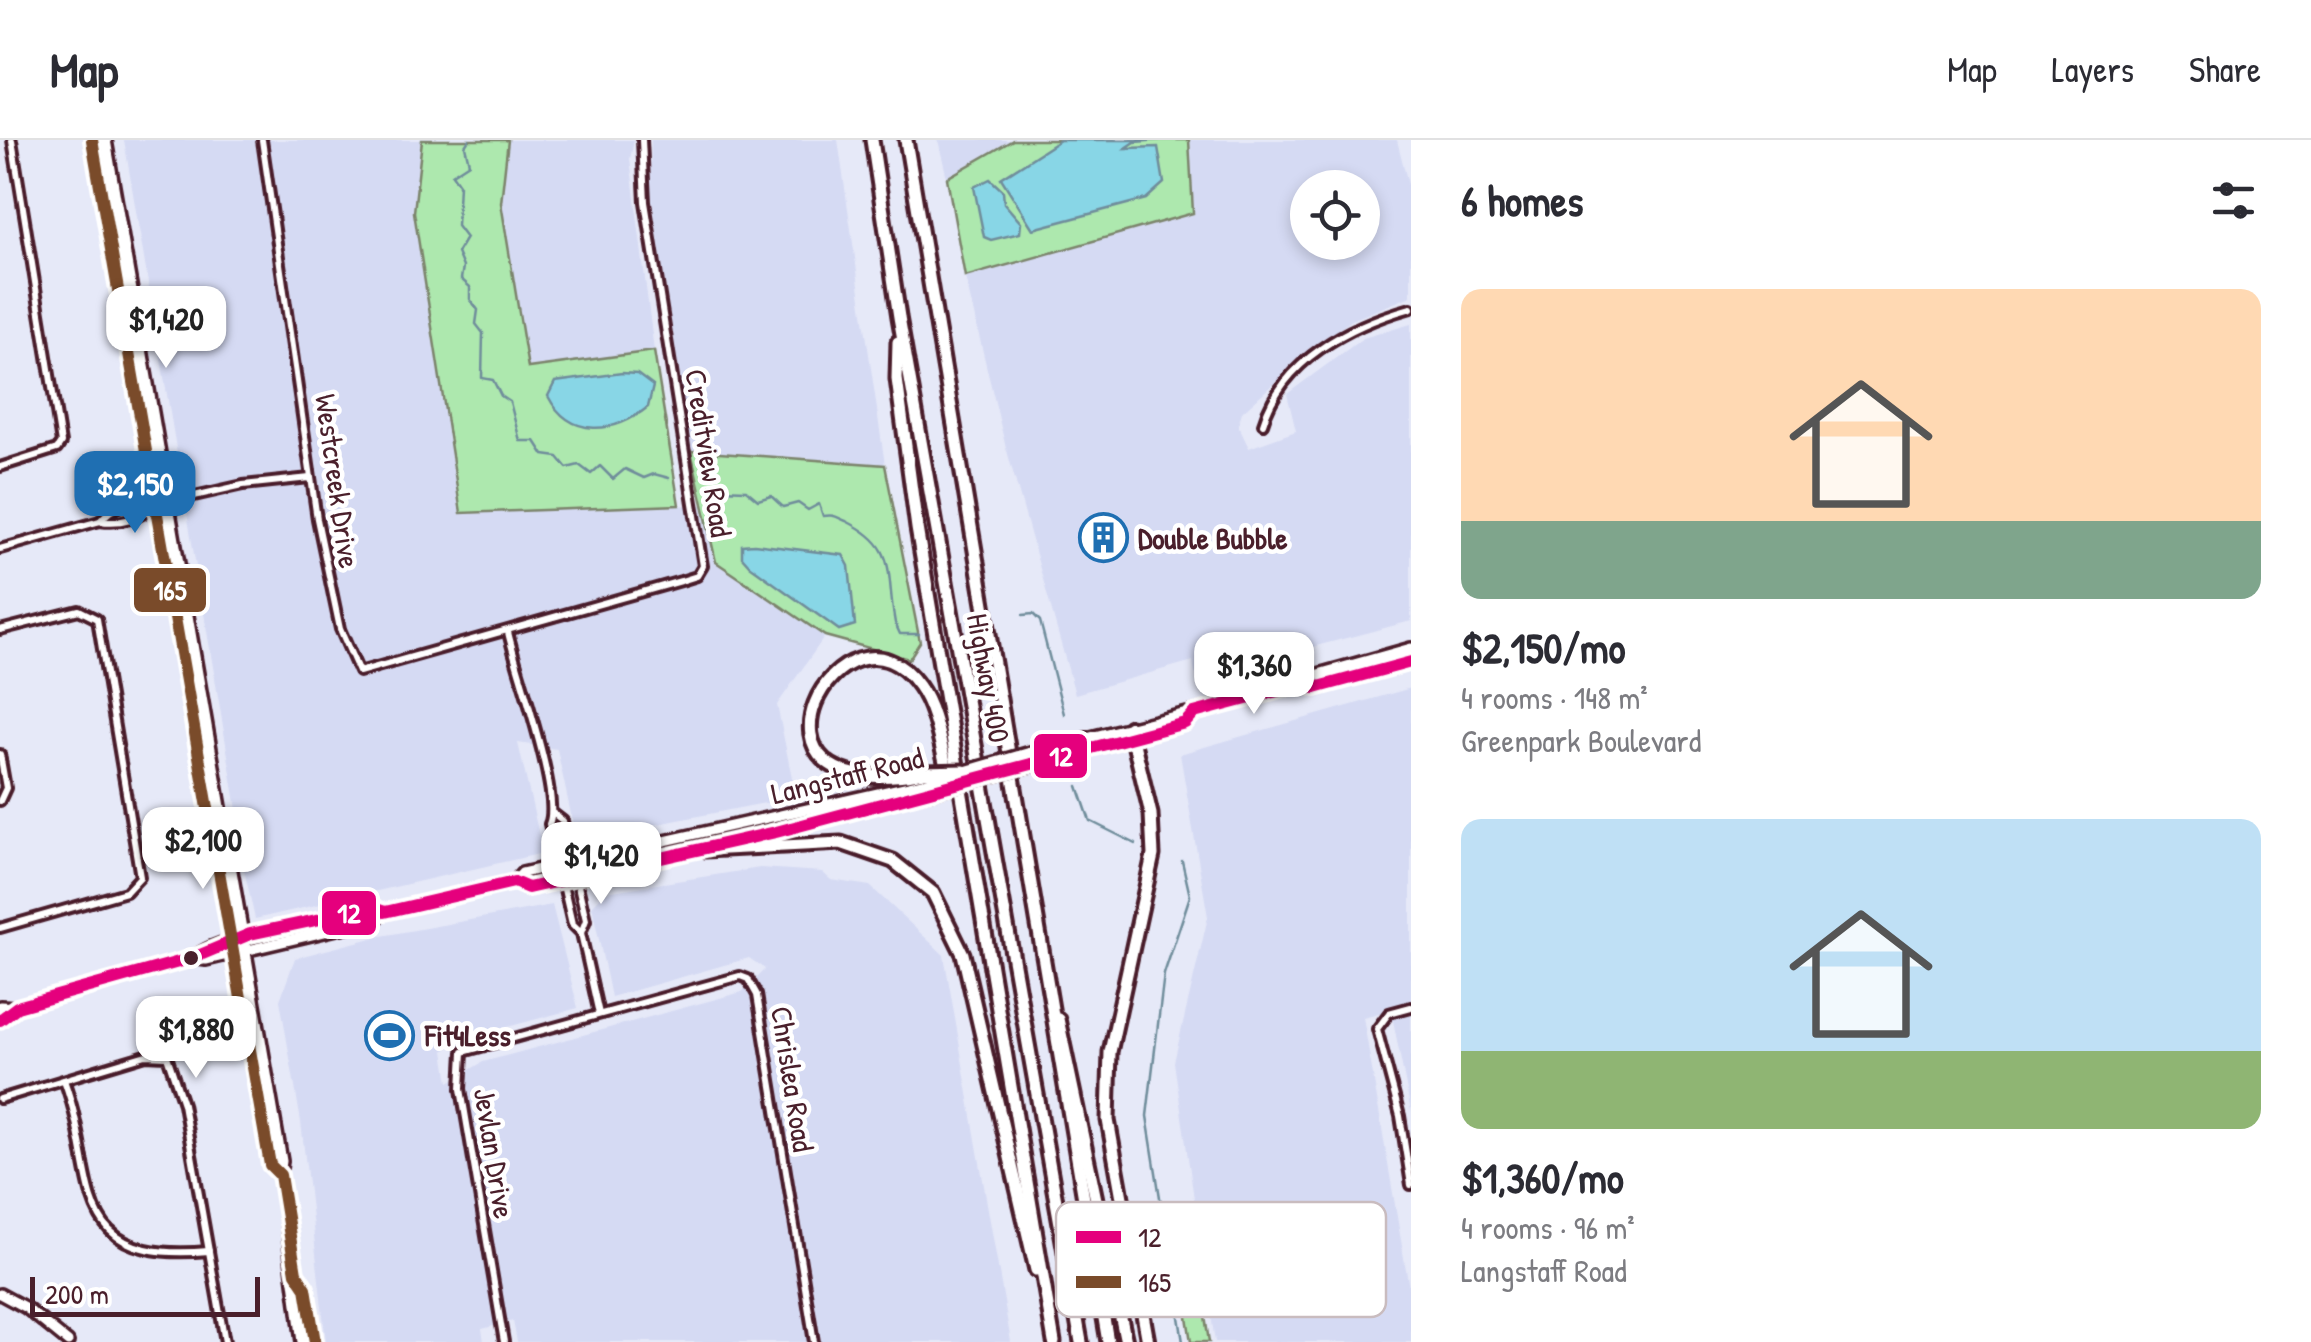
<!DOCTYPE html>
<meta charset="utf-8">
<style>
:root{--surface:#fff;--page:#f7f7f7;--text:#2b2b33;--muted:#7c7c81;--line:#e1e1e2;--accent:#1f6fb2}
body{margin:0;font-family:"Patrick Hand",sans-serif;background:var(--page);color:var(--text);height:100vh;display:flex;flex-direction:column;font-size:38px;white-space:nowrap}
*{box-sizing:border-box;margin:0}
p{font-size:32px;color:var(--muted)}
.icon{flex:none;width:55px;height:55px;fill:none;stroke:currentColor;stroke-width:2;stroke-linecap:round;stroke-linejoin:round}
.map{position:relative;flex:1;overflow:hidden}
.sheet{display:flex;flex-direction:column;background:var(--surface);width:900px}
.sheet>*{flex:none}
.buttons{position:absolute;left:1290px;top:30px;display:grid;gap:20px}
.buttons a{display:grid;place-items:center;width:90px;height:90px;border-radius:50%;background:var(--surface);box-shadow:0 5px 15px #0003;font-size:50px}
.scale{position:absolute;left:30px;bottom:25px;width:230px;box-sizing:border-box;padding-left:10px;border:5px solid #4a1f2b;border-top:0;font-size:28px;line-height:35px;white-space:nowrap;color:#4a1f2b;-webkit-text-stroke:8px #fff;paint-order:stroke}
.price{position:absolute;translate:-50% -85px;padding:0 22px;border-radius:20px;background:#fff;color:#222;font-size:32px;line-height:65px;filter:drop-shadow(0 2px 5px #0008)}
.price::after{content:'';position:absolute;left:50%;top:60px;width:30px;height:22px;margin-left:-15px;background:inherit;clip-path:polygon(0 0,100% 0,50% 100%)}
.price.current{background:var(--accent);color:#fff}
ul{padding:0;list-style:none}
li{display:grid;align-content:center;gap:20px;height:530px;padding:0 50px}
li span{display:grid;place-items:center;height:310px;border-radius:20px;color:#555}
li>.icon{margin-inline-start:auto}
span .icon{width:180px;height:180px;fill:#fffc;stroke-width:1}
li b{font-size:42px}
h2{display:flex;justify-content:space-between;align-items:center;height:120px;padding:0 50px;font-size:42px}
header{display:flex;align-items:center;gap:60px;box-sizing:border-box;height:140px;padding:0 50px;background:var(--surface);border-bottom:2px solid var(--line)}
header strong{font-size:48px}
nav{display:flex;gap:55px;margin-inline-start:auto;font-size:35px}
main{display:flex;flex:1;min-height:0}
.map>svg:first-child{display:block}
</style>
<header>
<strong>Map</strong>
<nav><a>Map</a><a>Layers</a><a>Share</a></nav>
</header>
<main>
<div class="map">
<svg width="1411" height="1202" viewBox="0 0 1411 1202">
<rect width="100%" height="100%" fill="#e6e9f8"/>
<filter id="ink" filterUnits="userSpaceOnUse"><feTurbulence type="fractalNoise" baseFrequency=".01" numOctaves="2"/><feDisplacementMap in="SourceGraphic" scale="20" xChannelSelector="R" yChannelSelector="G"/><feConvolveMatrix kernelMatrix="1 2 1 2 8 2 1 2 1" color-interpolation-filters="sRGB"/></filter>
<g filter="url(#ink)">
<!-- built -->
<g fill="#d5daf3" fill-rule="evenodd">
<path d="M 124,0 L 422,0 L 414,72 L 461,372 L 702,365 L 716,422 L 825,496 L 777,565 L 796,657 L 597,696 L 578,707 L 557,609 L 518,603 L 543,713 L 255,779 L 240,711 L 238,675 Z"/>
<path d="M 508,0 L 634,0 L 630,19 L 654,211 L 528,228 L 501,63 Z"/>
<path d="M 651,0 L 838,0 L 885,325 L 691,311 L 650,49 Z"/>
<path d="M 938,0 L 1013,0 L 947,38 Z"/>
<path d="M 1189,0 L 1397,0 L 1411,56 L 1411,156 L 1352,180 L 1318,204 L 1242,272 L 1238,285 L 1249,308 L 1296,291 L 1287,254 L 1363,198 L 1411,184 L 1411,481 L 1263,520 L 1246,513 L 1243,524 L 1195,534 L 1193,521 L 1075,554 L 1004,300 L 965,137 L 1193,73 ZM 1308,48 L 1362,48 L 1362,102 L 1308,102 Z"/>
<path d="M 1411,548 L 1411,972 L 1391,870 L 1363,877 L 1411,1159 L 1411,1202 L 1215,1202 L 1174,922 L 1208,777 L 1180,614 Z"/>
<path d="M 760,728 L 822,732 L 831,740 L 870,746 L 944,815 L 1011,1202 L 517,1202 L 513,1181 L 482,1189 L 484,1202 L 326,1202 L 301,982 L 280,860 L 295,818 L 376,797 L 552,765 L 578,868 L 455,901 L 444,911 L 449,942 L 483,922 L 742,852 L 765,829 L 749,818 L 611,857 L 592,766 L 606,752 Z"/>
</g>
<!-- green -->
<g fill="#ade8ae" stroke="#7c846c" stroke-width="2.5">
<path d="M 422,0 L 508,0 L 501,63 L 528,228 L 654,211 L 679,365 L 461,373 L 414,72 Z"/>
<path d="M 1013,0 L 1189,0 L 1193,73 L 965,137 L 947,38 Z"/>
<path d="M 691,311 L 885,325 L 920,502 L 909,519 L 825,496 L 716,422 Z"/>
<path d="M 1201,1150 L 1209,1202 L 1191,1202 L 1183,1151 Z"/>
</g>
<!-- water -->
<g fill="#88d6e6" stroke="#6f8d9b" stroke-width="2.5">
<path d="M 1060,0 L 1160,0 L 1135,2 L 1126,8 L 1158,7 L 1164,43 L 1146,59 L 1033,89 L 1001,38 Z"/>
<path d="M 990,39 L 1003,51 L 1004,63 L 1021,83 L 1020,93 L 991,100 L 984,97 L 974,47 Z"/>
<path d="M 622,233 L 637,234 L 653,246 L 648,267 C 614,294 570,299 548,256 L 555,242 Z"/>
<path d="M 754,404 L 843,415 L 849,426 L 855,485 L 839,490 L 750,426 L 742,417 L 742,405 Z"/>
</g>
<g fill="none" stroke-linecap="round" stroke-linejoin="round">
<!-- stream -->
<g stroke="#6f8d9b" stroke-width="2.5">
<path d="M 469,0 L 465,6 L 469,23 L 452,34 L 459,44 L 457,86 L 466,98 L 457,113 L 463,127 L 461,139 L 470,147 L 470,159 L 478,170 L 476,184 L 483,193 L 482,238 L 493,240 L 501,256 L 510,262 L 520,301 L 535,301 L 544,315 L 558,317 L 567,328 L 579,325 L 591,334 L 600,326 L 613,339 L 625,329 L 644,338 L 654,334 L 669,338"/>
<path d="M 721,349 L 746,350 L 758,360 L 771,356 L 783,367 L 798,363 L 808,370 L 819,364 L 823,376 C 835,374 836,377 846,381 C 899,407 885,430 895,483 L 900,494 L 919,494"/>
<path d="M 1023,475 L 1033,474 L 1040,481 L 1064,574"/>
<path d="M 1078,646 L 1090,681 L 1136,704"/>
<path d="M 1182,721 L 1190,756 L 1164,834 L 1147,976 L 1183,1202"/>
</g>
<defs>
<g id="street">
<path d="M 262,0 L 317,379 L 340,489 L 359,532 L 681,441 L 697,436 L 703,426 L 645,62 L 642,0"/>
<path d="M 1263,284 C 1282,220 1350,185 1411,168"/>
<path d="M 0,327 L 57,309 L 61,303 L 12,0"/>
<path d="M 100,381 C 113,365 134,359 154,365 L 243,345 L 310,338"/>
<path d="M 0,409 L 100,381 C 120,384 140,379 154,365"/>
<path d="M 0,490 L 79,470 L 97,479 L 140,737 L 126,752 L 0,788"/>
<path d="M 508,492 C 516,529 562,656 549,684 L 572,784 L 581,793 L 599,874"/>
<path d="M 0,614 L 6,648 L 0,661"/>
<path d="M 554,674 L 563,681 L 586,780 L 581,793"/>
<path d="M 1411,867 L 1389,873 L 1377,889 L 1400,976 L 1411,1045"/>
<path d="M 64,940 C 101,1041 63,1124 209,1111"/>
<path d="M 0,959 L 146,915 L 167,916 L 183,964 L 225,1202"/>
<path d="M 504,1202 L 461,949 L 463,912 L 740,836 L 748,839 L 757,855 L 814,1202"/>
</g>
<g id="secondary">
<path d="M 92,0 L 270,1025 L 280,1035"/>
<path d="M 106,0 L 282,1021 L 280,1035 L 302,1202"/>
<path d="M 1303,544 L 1315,548 L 1411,522"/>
<path d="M 1034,611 L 1292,547 L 1311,536 L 1411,508"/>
<path d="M 1039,624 L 1185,583 L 1194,573"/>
<path d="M 514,742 L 528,748 L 562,741 L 929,653"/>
<path d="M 193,818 C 217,794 334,777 373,768 L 385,772"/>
<path d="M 0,866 L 17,867 L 193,818 L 206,820 L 375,780 L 385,772 L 514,742 L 522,733 L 927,642"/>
<path d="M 0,880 L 17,867"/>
<path d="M 296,1133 L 306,1148 L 315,1202"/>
<path d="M 0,1154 L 26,1168 L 68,1202"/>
</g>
<g id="highway">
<path d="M 872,0 L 899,177 L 1081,1202"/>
<path d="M 906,0 L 1108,1202"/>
<path d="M 898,202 L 897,239 L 917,388 L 1054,1202"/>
<path d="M 1130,587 L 1151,674 L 1153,715 L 1110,912 L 1108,980 L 1148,1202"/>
<path d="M 924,632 C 715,671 844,439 919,546 C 937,571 941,611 950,641"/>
<path d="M 705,710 L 841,703 L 893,721 L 933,753 L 963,814 L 1036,1130"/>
<path d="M 1058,879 L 1126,1202"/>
</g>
</defs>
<!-- street casing -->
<use href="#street" stroke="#4a1f2b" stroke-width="14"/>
<!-- secondary casing -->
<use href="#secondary" stroke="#4a1f2b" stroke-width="16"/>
<!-- highway casing -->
<use href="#highway" stroke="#4a1f2b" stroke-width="19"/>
<!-- street -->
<use href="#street" stroke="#fff" stroke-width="6"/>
<!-- secondary -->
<use href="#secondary" stroke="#fff" stroke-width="9"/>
<!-- highway -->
<use href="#highway" stroke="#fff" stroke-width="11"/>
<defs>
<g id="secondary-bridge">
<path d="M 927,642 L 1034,611"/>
<path d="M 929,653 L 1039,624"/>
</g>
<path id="highway-bridge" d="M 924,632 L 964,631"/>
</defs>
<!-- secondary-bridge casing -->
<use href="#secondary-bridge" stroke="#4a1f2b" stroke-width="16" stroke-linecap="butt"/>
<!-- highway-bridge casing -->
<use href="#highway-bridge" stroke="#4a1f2b" stroke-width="19" stroke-linecap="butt"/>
<!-- secondary-bridge -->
<use href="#secondary-bridge" stroke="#fff" stroke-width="9"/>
<!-- highway-bridge -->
<use href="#highway-bridge" stroke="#fff" stroke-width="11"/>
<defs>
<path id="bus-1" d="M 0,880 L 17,867 L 193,818 L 250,794 L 373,768 L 385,772 L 514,742 L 528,748 L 776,692 L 1185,583 L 1194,573 L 1303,544 L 1315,548 L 1411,522"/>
<path id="bus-2" d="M 92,0 L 270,1025 L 280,1035 L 296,1133 L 306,1148 L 315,1202"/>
</defs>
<!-- bus-1 casing -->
<use href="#bus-1" stroke="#fff" stroke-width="20"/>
<!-- bus-2 casing -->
<use href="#bus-2" stroke="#fff" stroke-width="20"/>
<!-- bus-1 -->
<use href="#bus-1" stroke="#e5007d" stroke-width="12"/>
<!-- bus-2 -->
<use href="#bus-2" stroke="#7a4b2a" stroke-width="12"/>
</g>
</g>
<!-- icons -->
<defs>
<symbol id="building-ring" viewBox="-11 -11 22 22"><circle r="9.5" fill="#fff" stroke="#1f6fb2" stroke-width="1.5"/><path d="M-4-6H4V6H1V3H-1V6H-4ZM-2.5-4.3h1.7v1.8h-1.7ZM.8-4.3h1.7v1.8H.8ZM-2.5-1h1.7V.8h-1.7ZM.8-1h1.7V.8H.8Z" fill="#1f6fb2"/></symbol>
<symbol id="stadium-ring" viewBox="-11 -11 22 22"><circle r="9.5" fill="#fff" stroke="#1f6fb2" stroke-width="1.5"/><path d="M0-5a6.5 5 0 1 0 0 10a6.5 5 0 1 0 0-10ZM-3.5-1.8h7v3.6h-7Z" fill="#1f6fb2"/></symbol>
</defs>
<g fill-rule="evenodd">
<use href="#building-ring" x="1076" y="370" width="55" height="55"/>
<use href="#stadium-ring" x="362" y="868" width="55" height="55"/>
</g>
<!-- markers -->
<circle fill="#4a1f2b" stroke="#fff" stroke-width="4" cx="191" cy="818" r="9"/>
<g text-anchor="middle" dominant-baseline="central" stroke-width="9" stroke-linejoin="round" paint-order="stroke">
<!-- street labels -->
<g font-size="30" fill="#4a1f2b" stroke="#fff">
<text transform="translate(709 313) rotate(81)">Creditview Road</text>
<text transform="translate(338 341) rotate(82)">Westcreek Drive</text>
<text transform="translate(989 538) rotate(80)">Highway 400</text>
<text transform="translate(847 635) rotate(-14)">Langstaff Road</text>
<text transform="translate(793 939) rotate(81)">Chrislea Road</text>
<text transform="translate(495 1013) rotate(81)">Jevlan Drive</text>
</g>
<!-- poi labels -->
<g font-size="30" font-weight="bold" fill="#4a1f2b" stroke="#fff" text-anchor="start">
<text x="1138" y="398">Double Bubble</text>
<text x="425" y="895">Fit4Less</text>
</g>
</g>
<!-- legend -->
<rect x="1056" y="1062" width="330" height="115" rx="15" fill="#fff" stroke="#c9bcbf" stroke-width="2.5"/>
<rect x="1076" y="1091" width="45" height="12" fill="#e5007d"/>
<rect x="1076" y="1136" width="45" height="12" fill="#7a4b2a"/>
<g font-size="28" fill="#4a1f2b">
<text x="1138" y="1107">12</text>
<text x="1138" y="1152">165</text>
</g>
<g stroke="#fff" stroke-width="4">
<rect x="132" y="426" width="76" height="48" rx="10" fill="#7a4b2a"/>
<rect x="1032" y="592" width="57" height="48" rx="10" fill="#e5007d"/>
<rect x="320" y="749" width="58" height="48" rx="10" fill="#e5007d"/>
</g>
<g font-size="28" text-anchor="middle" font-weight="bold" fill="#fff">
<text x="170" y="460">165</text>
<text x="1061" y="626">12</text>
<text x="349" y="783">12</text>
</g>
</svg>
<div class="buttons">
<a><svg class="icon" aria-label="locate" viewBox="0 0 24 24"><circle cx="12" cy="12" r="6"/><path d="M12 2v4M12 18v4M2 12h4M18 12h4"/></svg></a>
</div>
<div class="scale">200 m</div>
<b class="price" style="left:166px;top:231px">$1,420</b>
<b class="price current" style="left:135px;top:396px">$2,150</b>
<b class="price" style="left:1254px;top:577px">$1,360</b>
<b class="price" style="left:203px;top:752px">$2,100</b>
<b class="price" style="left:601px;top:767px">$1,420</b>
<b class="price" style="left:196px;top:941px">$1,880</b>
</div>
<section class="sheet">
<h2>6 homes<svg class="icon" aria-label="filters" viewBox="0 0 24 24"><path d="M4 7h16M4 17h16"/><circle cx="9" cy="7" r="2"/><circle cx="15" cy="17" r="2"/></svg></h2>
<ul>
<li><span style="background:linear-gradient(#ffd9b3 75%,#7fa58c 0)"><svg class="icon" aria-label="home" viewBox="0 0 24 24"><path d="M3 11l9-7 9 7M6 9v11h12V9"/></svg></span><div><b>$2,150/mo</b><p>4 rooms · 148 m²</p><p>Greenpark Boulevard</p></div></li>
<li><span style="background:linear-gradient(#bfe0f5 75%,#8fb573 0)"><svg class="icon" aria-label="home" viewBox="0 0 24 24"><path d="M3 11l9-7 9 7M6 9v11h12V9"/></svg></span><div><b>$1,360/mo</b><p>4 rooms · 96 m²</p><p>Langstaff Road</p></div></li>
</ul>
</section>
</main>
